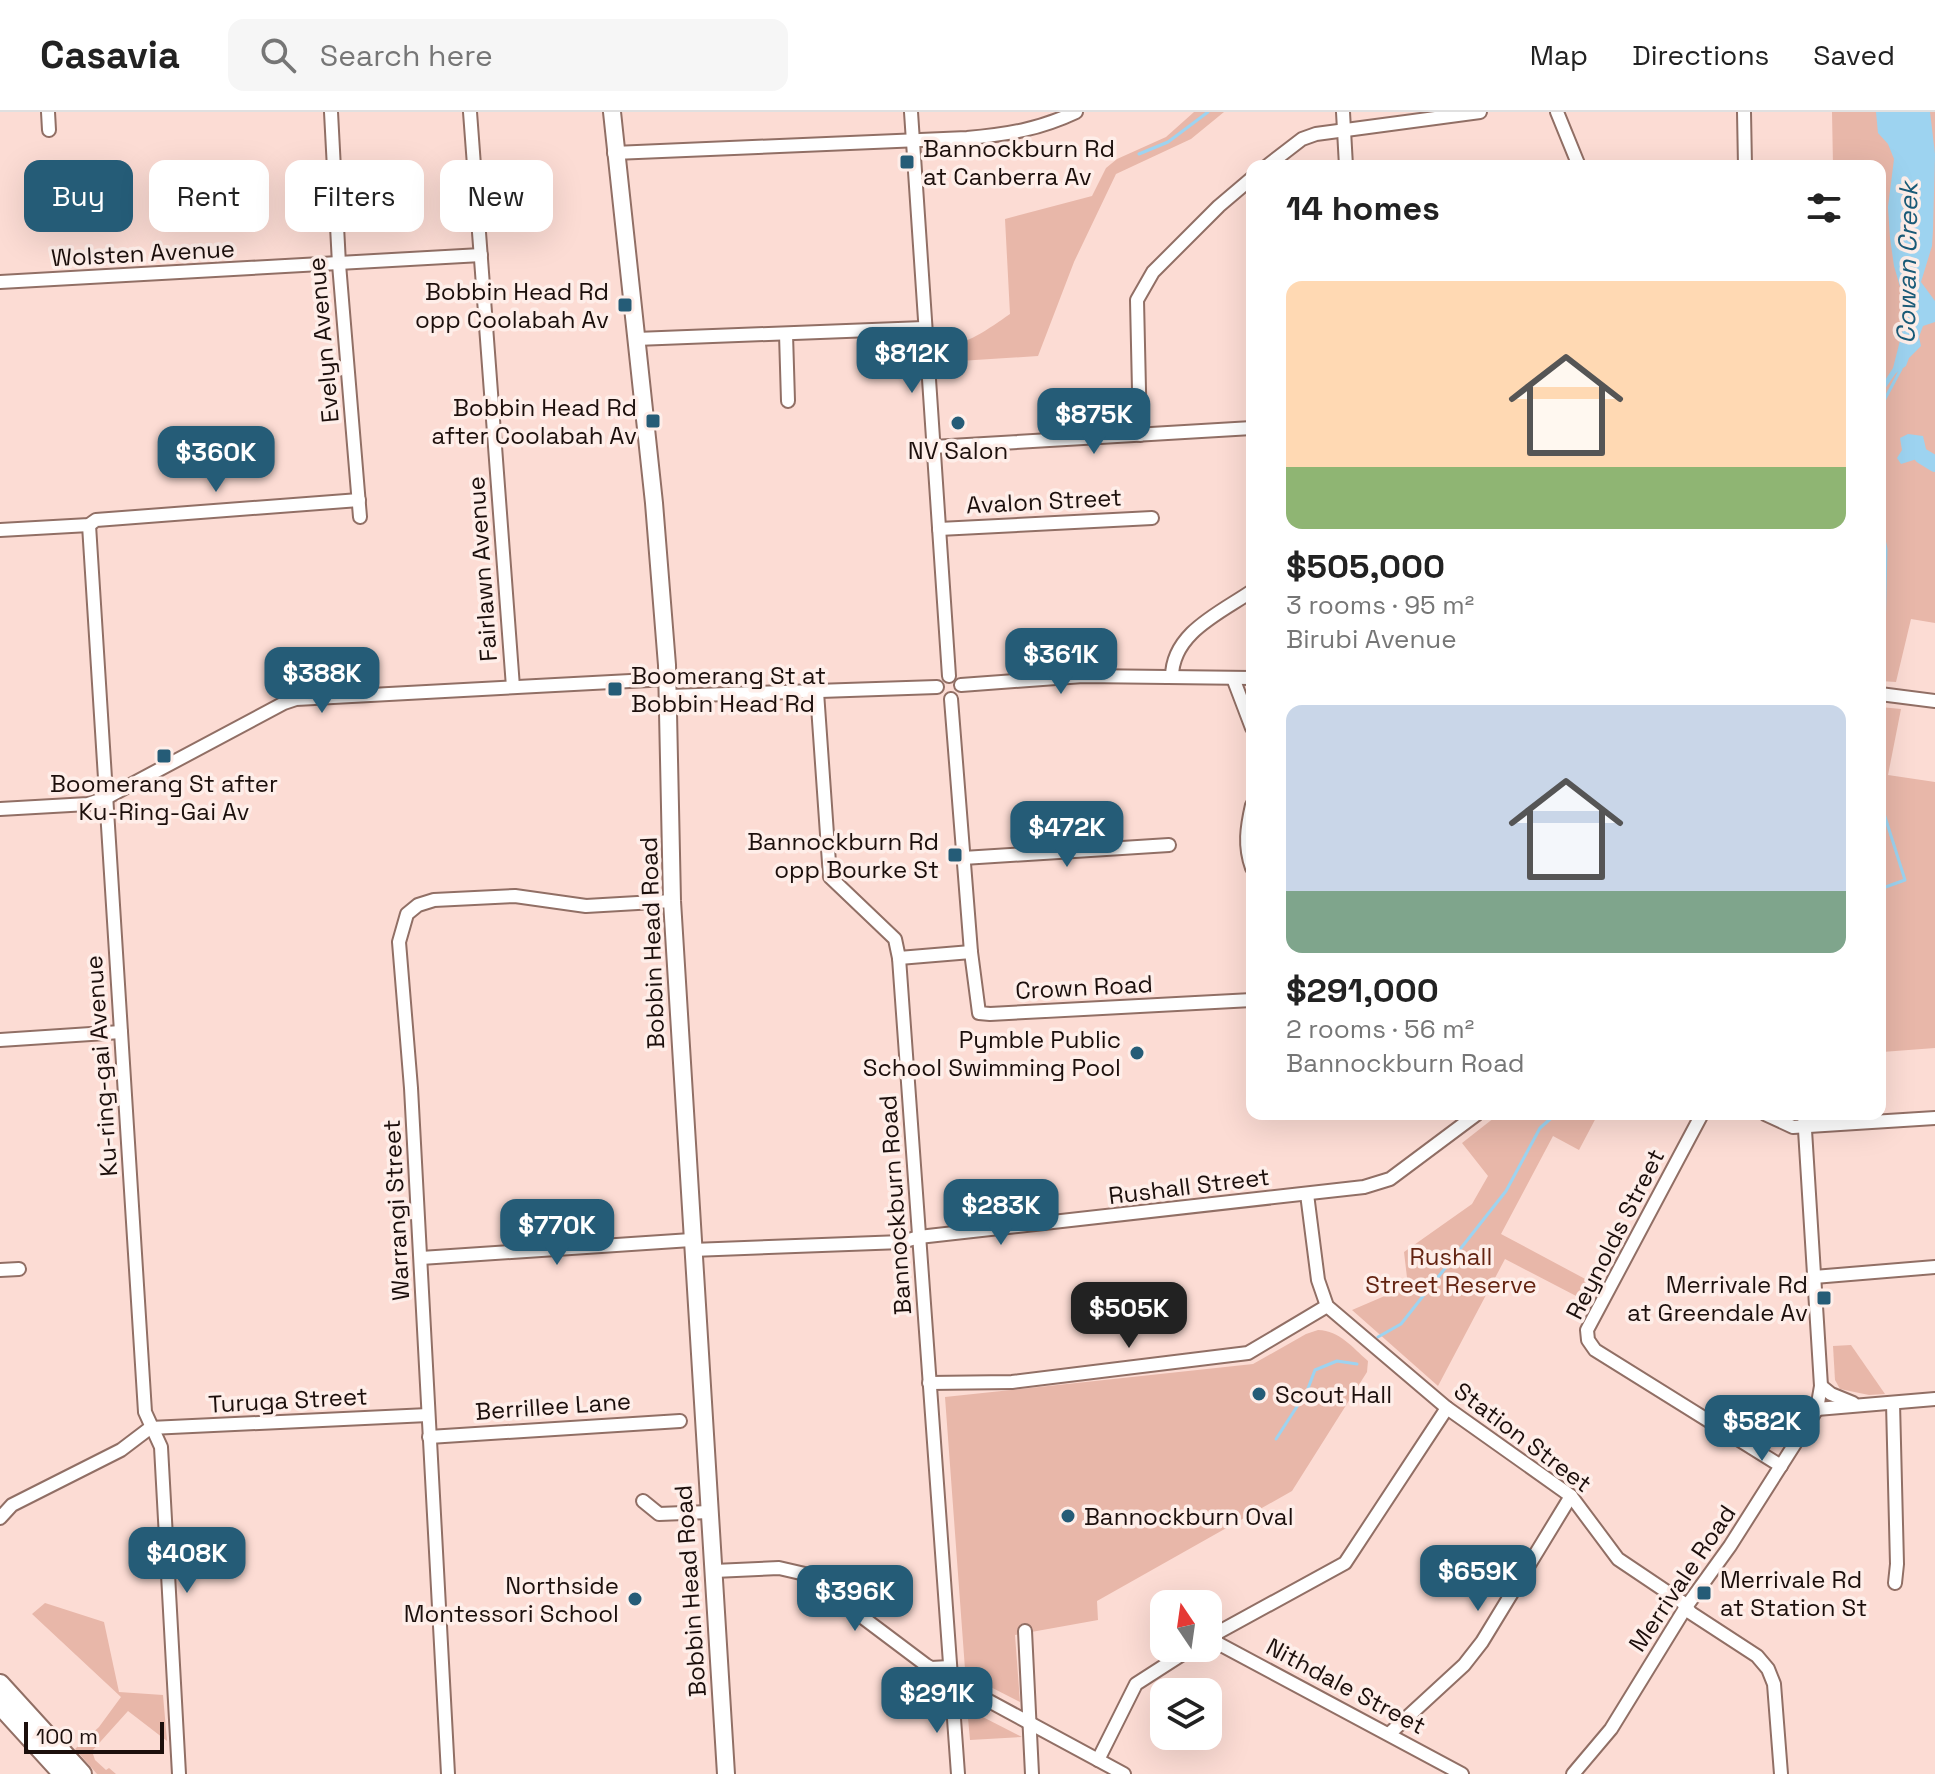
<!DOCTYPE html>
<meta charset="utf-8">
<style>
:root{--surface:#fff;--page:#f6f6f6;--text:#222;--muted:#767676;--line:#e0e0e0;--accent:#255c77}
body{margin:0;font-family:"Space Grotesk",sans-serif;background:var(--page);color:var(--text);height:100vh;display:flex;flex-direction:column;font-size:30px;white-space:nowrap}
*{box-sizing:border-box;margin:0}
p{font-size:26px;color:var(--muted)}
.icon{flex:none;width:44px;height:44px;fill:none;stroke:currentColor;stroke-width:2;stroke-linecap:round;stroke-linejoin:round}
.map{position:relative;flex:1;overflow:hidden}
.side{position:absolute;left:1246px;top:48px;width:640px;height:960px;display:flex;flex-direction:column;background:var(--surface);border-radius:16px;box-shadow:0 8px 32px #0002}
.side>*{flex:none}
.hud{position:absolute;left:24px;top:48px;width:760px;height:72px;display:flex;gap:16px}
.needle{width:52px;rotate:347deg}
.fabs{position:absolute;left:1150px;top:1478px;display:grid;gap:16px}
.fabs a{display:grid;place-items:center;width:72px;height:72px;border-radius:16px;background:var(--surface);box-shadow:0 8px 32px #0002;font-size:40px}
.scale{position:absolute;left:24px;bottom:20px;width:140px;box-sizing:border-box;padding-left:8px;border:4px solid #1c0f0c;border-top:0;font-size:22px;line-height:28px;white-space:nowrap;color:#1c0f0c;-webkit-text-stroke:6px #feeee9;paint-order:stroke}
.price{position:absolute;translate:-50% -68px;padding:0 18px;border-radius:16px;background:var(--accent);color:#fff;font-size:26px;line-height:52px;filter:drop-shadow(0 2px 4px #0008)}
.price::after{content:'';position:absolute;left:50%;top:48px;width:24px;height:18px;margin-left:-12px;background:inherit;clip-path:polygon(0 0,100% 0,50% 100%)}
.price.current{background:#222;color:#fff}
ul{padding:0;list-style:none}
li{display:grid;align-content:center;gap:16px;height:424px;padding:0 40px}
li span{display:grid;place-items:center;height:248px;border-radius:16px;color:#555}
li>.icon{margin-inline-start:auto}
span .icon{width:144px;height:144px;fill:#fffc;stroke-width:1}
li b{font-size:34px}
h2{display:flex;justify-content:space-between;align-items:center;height:96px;padding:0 40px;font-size:34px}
.pill{padding:0 28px;border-radius:16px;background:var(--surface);box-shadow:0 8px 32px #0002;font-size:28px;line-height:72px}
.pill.current{background:var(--accent);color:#fff}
header{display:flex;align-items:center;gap:48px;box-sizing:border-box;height:112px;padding:0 40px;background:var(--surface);border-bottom:2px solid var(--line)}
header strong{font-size:38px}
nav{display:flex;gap:44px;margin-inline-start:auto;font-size:28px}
.search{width:560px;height:72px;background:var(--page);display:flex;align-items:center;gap:20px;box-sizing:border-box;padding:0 28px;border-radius:16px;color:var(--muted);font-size:30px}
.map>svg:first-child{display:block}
</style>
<header>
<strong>Casavia</strong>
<div class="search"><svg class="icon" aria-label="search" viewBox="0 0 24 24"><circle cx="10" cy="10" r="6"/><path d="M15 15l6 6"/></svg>Search here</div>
<nav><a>Map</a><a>Directions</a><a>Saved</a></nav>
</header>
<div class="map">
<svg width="1935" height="1662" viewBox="0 0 1935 1662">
<rect width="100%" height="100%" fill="#fcdcd4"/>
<!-- green -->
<g fill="#e8b7a9">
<path d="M 1194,0 L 1224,0 L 1191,27 L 1116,62 L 1074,150 L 1038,244 L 944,250 L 941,247 L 941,234 C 968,233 988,217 1010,202 L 1005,107 L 1092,84 L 1106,56 L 1117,47 L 1166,25 Z"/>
<path d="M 1832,0 L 1935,0 L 1935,511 L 1911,507 L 1896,570 L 1880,569 L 1880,54 L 1833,54 Z"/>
<path d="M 1880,595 L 1901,597 L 1888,663 L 1935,670 L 1935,936 L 1882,940 Z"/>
<path d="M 1499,1002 L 1598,1002 L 1579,1038 L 1553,1024 L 1501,1122 L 1589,1169 L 1580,1186 L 1505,1147 L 1438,1274 L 1352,1198 L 1408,1174 L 1404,1140 L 1472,1092 L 1488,1064 L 1462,1031 Z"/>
<path d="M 1318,1218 C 1340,1219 1352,1235 1368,1249 L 1367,1260 L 1292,1379 L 1097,1489 L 1098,1508 L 1015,1523 L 1020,1590 L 967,1563 L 965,1557 L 945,1285 L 1253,1252 L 1306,1222 Z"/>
<path d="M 1851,1233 L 1885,1282 L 1869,1283 L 1840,1277 L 1835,1268 L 1833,1234 Z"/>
<path d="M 45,1491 L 104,1510 L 119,1580 L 163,1583 L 167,1629 L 128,1599 L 92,1639 L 95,1648 L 106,1658 L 109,1656 L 116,1662 L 97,1662 L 75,1637 L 99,1615 L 121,1585 L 32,1502 Z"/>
<path d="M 975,1601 L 1022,1625 L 970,1628 L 968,1606 Z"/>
</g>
<!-- water -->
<g fill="#9dd3f0">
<path d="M 1876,0 L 1930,0 L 1935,42 L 1933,118 L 1932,134 L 1921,170 L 1935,189 L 1935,210 L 1923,214 L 1919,225 L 1921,234 L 1909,246 L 1906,254 L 1896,261 L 1880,284 L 1880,276 L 1893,256 L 1904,213 L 1905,192 L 1894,154 L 1890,126 L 1888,95 L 1894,47 L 1888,32 L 1878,21 Z"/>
<path d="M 1908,322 L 1923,324 L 1926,337 L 1917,347 L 1901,352 L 1897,346 L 1902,338 L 1900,326 Z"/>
</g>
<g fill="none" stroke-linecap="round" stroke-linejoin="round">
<!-- stream -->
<g stroke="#9dd3f0" stroke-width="3">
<path d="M 1139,42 L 1168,30 L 1208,0"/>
<path d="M 1880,296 L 1901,257"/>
<path d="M 1880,407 L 1886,437 L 1883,569"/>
<path d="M 1880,689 L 1905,768 L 1880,777"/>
<path d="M 1378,1225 L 1401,1212 L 1506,1079 L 1540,1016 L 1556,1002"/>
<path d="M 1276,1327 L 1307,1279 L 1315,1258 L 1337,1249 L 1357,1252"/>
</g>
<!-- river -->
<path stroke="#9dd3f0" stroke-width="16" d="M 1922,344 L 1935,352"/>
<defs>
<g id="minor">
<path d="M 48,0 L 49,18"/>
<path d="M 331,0 L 339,152 L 360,405"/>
<path d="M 470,0 L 513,575"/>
<path d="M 911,0 L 949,564"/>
<path d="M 1343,0 L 1346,54"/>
<path d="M 1557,0 L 1579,54"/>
<path d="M 1744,0 L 1745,54"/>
<path d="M 614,41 L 967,26 C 1006,23 1040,17 1076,0"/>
<path d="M 1267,54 L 1302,27 L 1316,22 L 1480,0"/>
<path d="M 0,170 L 481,143"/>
<path d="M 786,222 L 788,289"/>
<path d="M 636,227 L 924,216"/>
<path d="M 1140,323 L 1137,188 L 1153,160 L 1219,94 L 1252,66"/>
<path d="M 933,335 L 1252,316"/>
<path d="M 89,413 L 145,1300 L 161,1335 L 179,1662"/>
<path d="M 939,417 L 1152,406"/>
<path d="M 0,418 L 89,413 L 96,408 L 359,388"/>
<path d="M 1172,565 C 1172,521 1220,501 1252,479"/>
<path d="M 1233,566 L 1252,616"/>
<path d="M 961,573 L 1083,564 L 1252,566"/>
<path d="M 817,580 L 830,765 L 895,827 L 899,846 L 958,1662"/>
<path d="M 1880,582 L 1935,589"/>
<path d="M 669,584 L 937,575"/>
<path d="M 951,587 L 971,840 L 979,901 L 990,902 L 1252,888"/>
<path d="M 1252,693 C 1247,715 1244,734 1252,756"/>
<path d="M 0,697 L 88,692 L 106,686 L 284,591 L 296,587 L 668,567"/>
<path d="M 963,746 L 1169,733"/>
<path d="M 899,846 L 971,840"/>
<path d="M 0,928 L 121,920"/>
<path d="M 1702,1002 L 1587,1218 L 1588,1228 L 1595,1238 L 1781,1354"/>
<path d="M 1765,1002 L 1793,1015 L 1935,1006"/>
<path d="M 1307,1082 L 1318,1168 L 1327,1194 L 1447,1296 L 1571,1384 L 1618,1447 L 1682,1490 L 1691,1501 L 1757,1544 L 1768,1557 L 1774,1572 L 1781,1662"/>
<path d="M 692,1138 L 902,1130 L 919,1125 L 1364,1075 L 1390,1067 L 1477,1002"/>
<path d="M 421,1146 L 691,1128"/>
<path d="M 0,1158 L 19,1157"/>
<path d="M 1814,1165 L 1935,1155"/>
<path d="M 929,1271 L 1012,1270 L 1248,1241 L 1327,1194"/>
<path d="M 1821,1274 L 1831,1282 L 1853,1291"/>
<path d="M 1893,1291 L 1897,1452 L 1895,1471"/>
<path d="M 1817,1297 L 1935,1287"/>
<path d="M 150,1316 L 428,1303"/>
<path d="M 429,1325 L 680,1309"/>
<path d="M 643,1389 L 659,1402 L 709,1400"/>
<path d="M 0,1406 L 12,1393 L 121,1338 L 150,1316"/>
<path d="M 714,1459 L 779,1456 L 805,1462 L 926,1553 L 931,1556 L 950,1555"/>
<path d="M 1025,1519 L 1032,1662"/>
<path d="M 1208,1526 L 1345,1451 L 1447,1296"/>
<path d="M 1208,1526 L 1462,1662"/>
<path d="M 952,1580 L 976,1582 L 1124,1662"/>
<path d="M 1389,1622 L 1464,1553 L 1482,1530 L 1571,1384"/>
<path d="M 1098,1648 L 1136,1572 L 1192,1536"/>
<path d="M 448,1662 L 411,976 L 399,830 L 407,802 L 418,793 L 434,788 L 515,784 L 586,794 L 672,789"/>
<path d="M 1573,1662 L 1611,1617 L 1686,1495 L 1730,1434 L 1817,1297 L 1821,1274 L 1804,1002"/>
</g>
<path id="major" d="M 612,0 L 654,391 L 667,553 L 672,789 L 726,1662"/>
<g id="highway">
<path d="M 0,1572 L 82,1662"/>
<path d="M 0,1593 L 63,1662"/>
</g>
</defs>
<!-- minor casing -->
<use href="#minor" stroke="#916f65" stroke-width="16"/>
<!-- major casing -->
<use href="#major" stroke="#916f65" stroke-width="20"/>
<!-- highway casing -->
<use href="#highway" stroke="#916f65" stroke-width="22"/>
<!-- minor -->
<use href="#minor" stroke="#fff" stroke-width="12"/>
<!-- major -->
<use href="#major" stroke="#fff" stroke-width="16"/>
<!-- highway -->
<use href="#highway" stroke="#fff" stroke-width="18"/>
</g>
<!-- markers -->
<g fill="#255c77" stroke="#feeee9" stroke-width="3">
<rect x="899" y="42" width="16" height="16" rx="4"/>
<rect x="617" y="185" width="16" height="16" rx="4"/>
<rect x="645" y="301" width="16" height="16" rx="4"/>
<circle cx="958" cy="311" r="8"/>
<rect x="607" y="569" width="16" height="16" rx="4"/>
<rect x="156" y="636" width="16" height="16" rx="4"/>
<rect x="947" y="735" width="16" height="16" rx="4"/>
<circle cx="1137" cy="941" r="8"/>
<rect x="1816" y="1178" width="16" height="16" rx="4"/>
<circle cx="1259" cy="1282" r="8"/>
<circle cx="1068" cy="1404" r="8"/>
<rect x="1696" y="1473" width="16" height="16" rx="4"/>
<circle cx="635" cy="1487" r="8"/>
</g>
<g text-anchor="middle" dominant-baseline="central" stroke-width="7" stroke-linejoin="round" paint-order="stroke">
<!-- poi labels -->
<g font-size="24" fill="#1c0f0c" stroke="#feeee9" text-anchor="end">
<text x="923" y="36" text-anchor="start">Bannockburn Rd<tspan x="923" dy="28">at Canberra Av</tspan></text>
<text x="609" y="179">Bobbin Head Rd<tspan x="609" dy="28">opp Coolabah Av</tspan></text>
<text x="637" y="295">Bobbin Head Rd<tspan x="637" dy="28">after Coolabah Av</tspan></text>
<text x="958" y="338" text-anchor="middle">NV Salon</text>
<text x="631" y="563" text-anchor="start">Boomerang St at<tspan x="631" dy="28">Bobbin Head Rd</tspan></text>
<text x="164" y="671" text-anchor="middle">Boomerang St after<tspan x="164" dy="28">Ku-Ring-Gai Av</tspan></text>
<text x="939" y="729">Bannockburn Rd<tspan x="939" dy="28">opp Bourke St</tspan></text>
<text x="1121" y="927">Pymble Public<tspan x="1121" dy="28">School Swimming Pool</tspan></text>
<text x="1808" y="1172">Merrivale Rd<tspan x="1808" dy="28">at Greendale Av</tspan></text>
<text x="1275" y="1282" text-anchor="start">Scout Hall</text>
<text x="1084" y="1404" text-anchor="start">Bannockburn Oval</text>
<text x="1720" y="1467" text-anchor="start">Merrivale Rd<tspan x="1720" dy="28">at Station St</tspan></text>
<text x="619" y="1473">Northside<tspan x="619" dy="28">Montessori School</tspan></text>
</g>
<!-- street labels -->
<g font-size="24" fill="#1c0f0c" stroke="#feeee9">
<text transform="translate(143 141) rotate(-3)">Wolsten Avenue</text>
<text transform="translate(323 228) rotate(-95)">Evelyn Avenue</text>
<text transform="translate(1044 389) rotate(-3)">Avalon Street</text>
<text transform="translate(482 457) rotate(-94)">Fairlawn Avenue</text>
<text transform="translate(652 831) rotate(-92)">Bobbin Head Road</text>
<text transform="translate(1084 875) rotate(-3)">Crown Road</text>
<text transform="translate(101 954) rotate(-94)">Ku-ring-gai Avenue</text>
<text transform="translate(1189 1074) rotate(-7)">Rushall Street</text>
<text transform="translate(895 1093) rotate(-94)">Bannockburn Road</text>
<text transform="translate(396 1098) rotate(-93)">Warrangi Street</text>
<text transform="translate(1615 1122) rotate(-63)">Reynolds Street</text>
<text transform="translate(288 1288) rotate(-3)">Turuga Street</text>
<text transform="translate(553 1294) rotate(-4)">Berrillee Lane</text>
<text transform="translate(1523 1325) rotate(37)">Station Street</text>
<text transform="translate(1682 1466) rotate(-56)">Merrivale Road</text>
<text transform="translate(690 1479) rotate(-94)">Bobbin Head Road</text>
<text transform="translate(1346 1574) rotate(28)">Nithdale Street</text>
</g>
<!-- park labels -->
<g font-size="24" fill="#642311" stroke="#feeee9">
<text x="1451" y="1144">Rushall<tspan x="1451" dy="28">Street Reserve</tspan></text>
</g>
<!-- water labels -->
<g font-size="26" font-style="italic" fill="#1a5b78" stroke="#feeee9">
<text transform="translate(1907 151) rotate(-89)">Cowan Creek</text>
</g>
</g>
</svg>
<div class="fabs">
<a><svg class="needle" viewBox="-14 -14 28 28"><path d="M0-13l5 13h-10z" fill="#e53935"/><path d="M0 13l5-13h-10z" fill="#767676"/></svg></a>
<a><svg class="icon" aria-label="layers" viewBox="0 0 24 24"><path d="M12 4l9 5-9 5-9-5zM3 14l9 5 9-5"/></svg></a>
</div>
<div class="scale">100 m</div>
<b class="price" style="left:912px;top:283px">$812K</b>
<b class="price" style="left:1094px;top:344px">$875K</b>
<b class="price" style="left:216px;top:382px">$360K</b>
<b class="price" style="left:1061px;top:584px">$361K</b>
<b class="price" style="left:322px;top:603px">$388K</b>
<b class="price" style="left:1067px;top:757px">$472K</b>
<b class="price" style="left:1001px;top:1135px">$283K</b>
<b class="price" style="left:557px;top:1155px">$770K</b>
<b class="price current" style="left:1129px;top:1238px">$505K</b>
<b class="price" style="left:1762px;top:1351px">$582K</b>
<b class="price" style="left:187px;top:1483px">$408K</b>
<b class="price" style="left:1478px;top:1501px">$659K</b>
<b class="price" style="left:855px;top:1521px">$396K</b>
<b class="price" style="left:937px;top:1623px">$291K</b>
<div class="hud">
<a class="pill current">Buy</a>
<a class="pill">Rent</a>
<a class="pill">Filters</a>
<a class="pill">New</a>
</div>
<section class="side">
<h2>14 homes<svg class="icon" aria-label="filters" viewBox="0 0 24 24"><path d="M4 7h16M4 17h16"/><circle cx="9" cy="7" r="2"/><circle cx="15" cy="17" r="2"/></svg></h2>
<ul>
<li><span style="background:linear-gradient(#ffd9b3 75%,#8fb573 0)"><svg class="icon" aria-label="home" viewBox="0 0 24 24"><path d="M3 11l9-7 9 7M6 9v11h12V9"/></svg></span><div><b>$505,000</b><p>3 rooms · 95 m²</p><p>Birubi Avenue</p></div></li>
<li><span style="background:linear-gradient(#c9d6e8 75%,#7fa58c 0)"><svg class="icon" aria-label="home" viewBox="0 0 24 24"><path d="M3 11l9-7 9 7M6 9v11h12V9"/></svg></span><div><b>$291,000</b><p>2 rooms · 56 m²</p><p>Bannockburn Road</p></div></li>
</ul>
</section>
</div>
